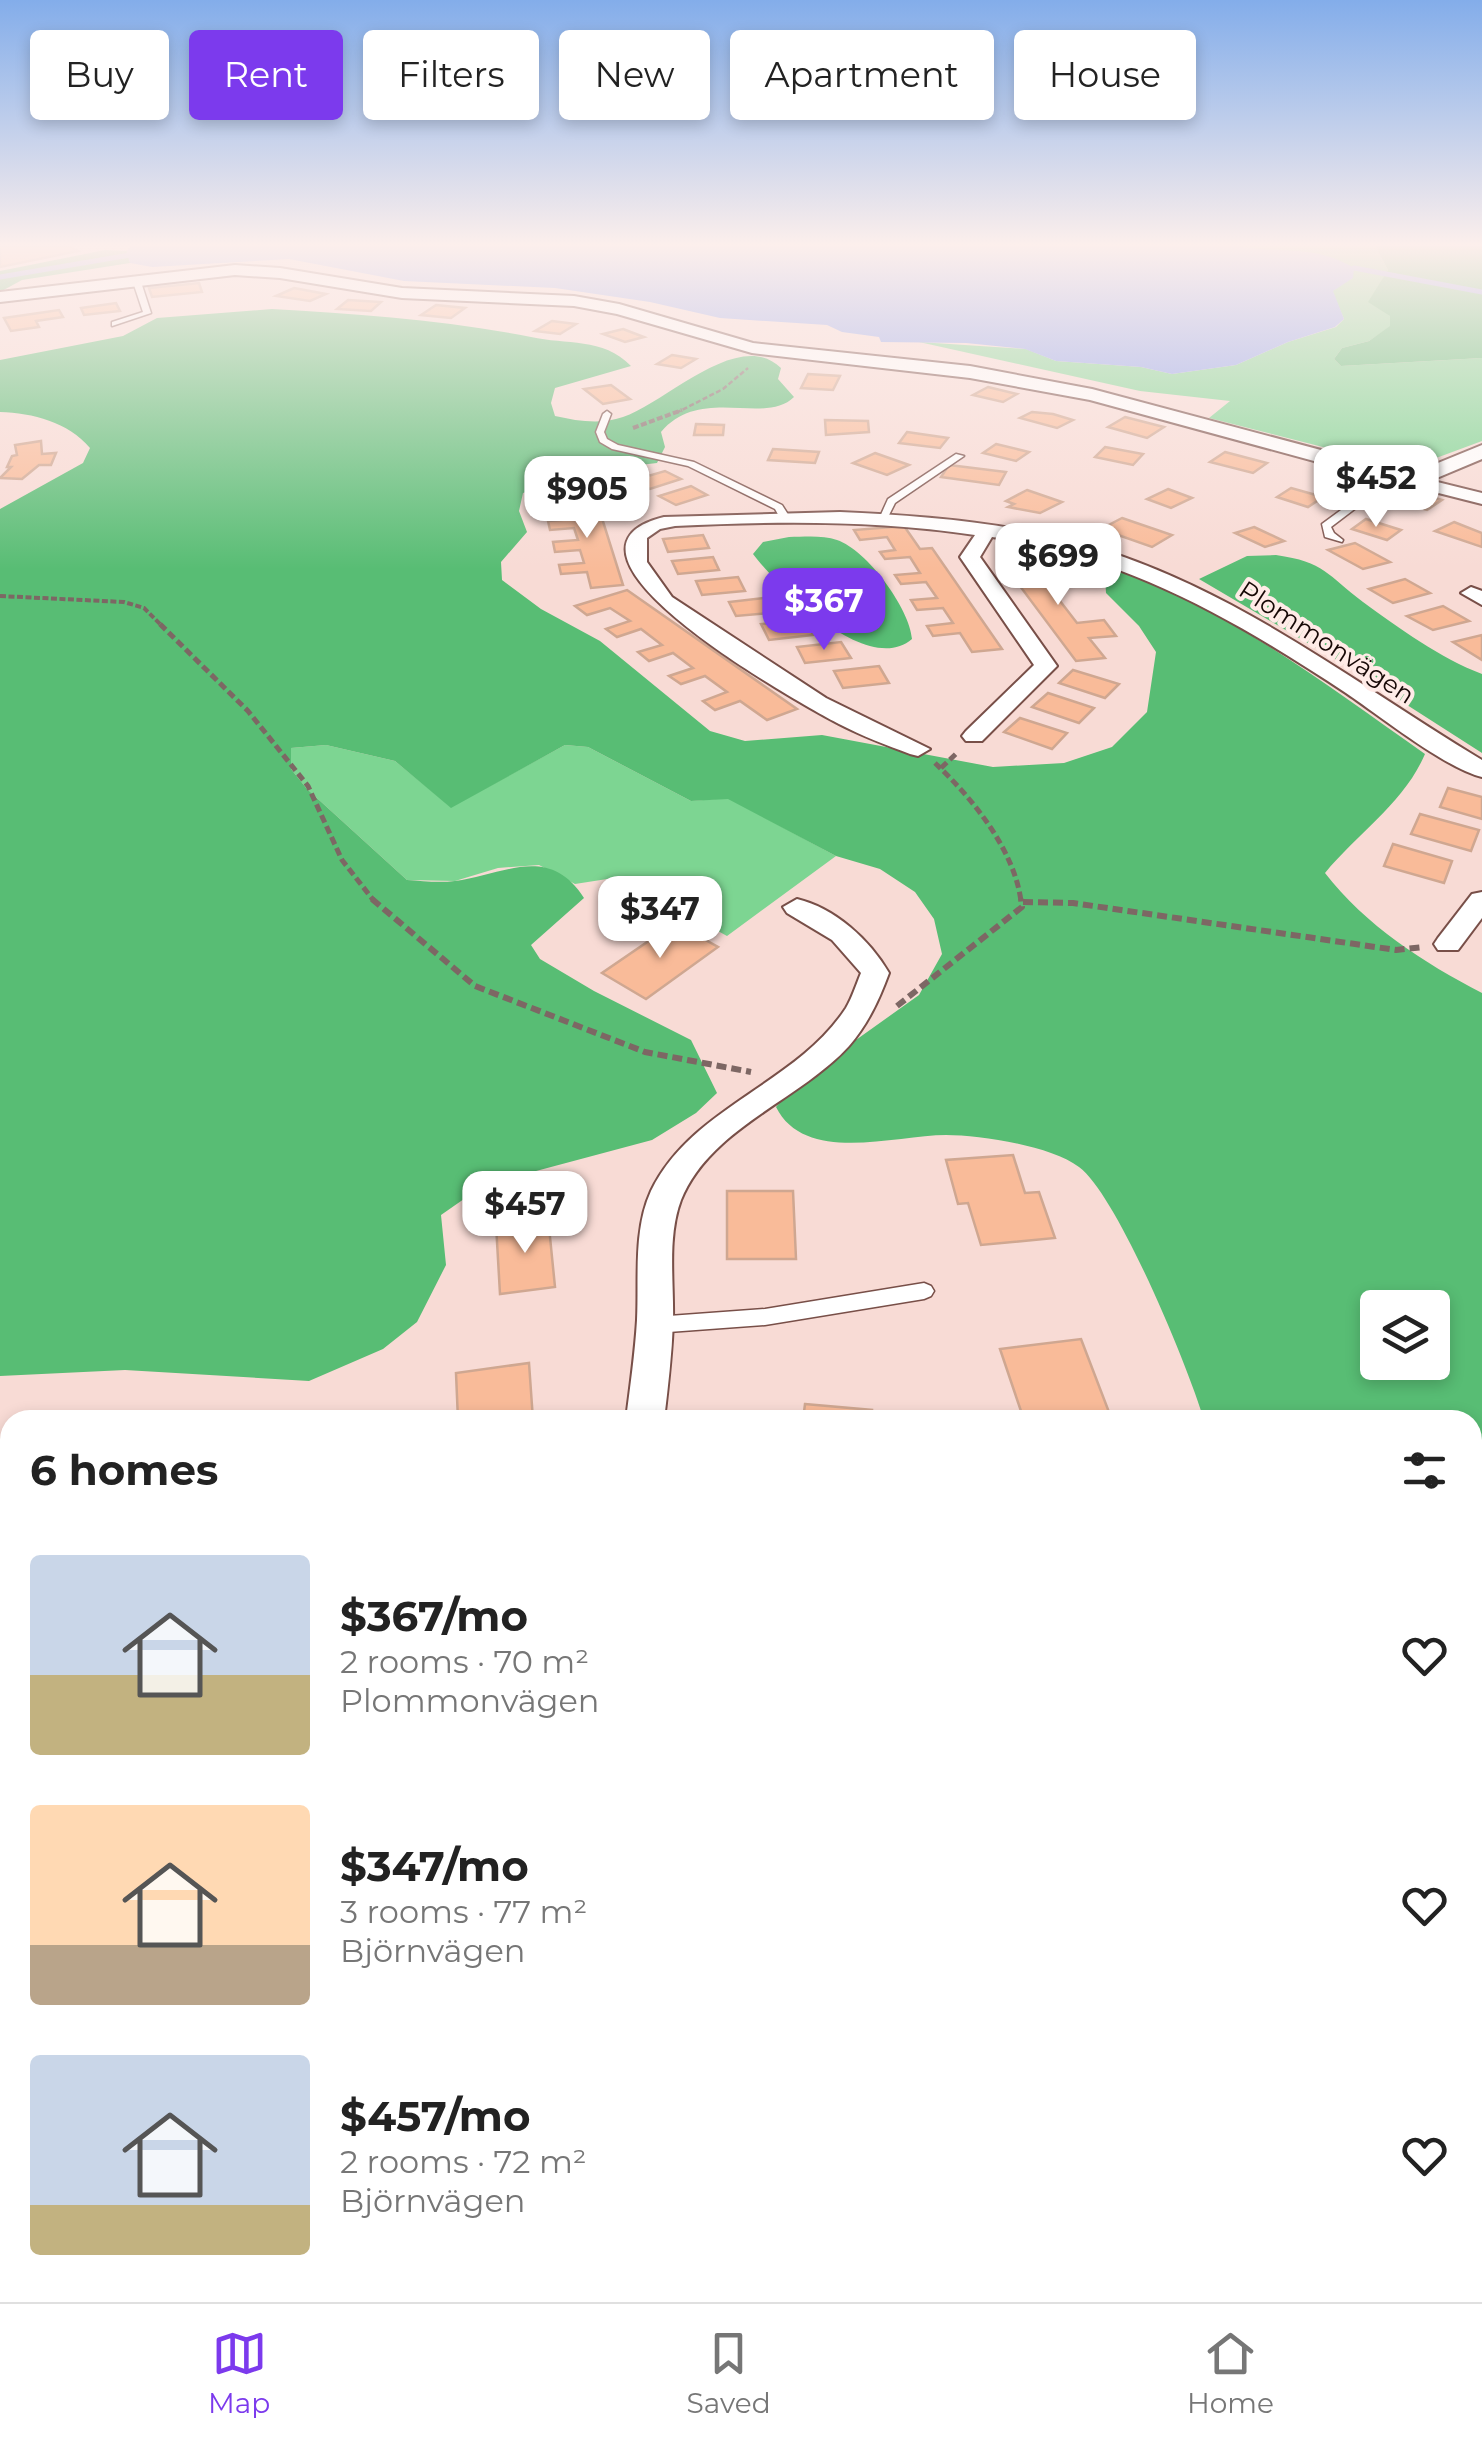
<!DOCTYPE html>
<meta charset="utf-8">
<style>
:root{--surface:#fff;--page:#f2f2f2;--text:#222;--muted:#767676;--line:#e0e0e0;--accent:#7c3aed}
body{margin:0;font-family:Montserrat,sans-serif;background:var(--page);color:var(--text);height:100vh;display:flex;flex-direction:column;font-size:38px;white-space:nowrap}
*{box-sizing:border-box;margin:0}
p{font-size:32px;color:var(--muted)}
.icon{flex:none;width:55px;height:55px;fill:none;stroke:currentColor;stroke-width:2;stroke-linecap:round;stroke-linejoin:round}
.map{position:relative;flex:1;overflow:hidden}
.side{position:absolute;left:0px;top:1410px;width:1482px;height:892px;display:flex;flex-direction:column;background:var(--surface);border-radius:30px 30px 0 0;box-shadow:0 5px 15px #0003}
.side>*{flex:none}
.banner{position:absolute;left:30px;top:30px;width:1422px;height:90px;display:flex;gap:20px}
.buttons{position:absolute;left:1360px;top:1290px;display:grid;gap:20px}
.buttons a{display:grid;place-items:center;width:90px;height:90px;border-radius:10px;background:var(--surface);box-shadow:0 5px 15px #0003;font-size:50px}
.price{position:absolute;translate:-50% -85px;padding:0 22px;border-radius:20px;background:#fff;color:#222;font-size:32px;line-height:65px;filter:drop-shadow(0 2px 5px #0008)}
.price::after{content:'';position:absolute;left:50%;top:60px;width:30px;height:22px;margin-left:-15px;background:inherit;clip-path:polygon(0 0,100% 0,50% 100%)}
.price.on{background:var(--accent);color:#fff}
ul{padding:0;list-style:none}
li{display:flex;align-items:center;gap:30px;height:250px;padding:0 30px}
li span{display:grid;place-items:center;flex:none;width:280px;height:200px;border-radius:10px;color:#555}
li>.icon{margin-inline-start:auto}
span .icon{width:120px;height:120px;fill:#fffc;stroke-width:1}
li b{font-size:42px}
h2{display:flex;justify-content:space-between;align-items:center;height:120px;padding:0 30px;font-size:42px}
.pill{padding:0 35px;border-radius:10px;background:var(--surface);box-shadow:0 5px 15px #0003;font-size:35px;line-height:90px}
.pill.on{background:var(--accent);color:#fff}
.tab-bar{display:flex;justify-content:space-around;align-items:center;height:140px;border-top:2px solid var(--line);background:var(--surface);font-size:28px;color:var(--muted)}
.tab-bar a{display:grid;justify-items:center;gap:5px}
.tab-bar .on{color:var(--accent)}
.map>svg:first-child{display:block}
</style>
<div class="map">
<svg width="1482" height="2302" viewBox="0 0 1482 2302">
<rect width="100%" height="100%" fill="#f8dbd5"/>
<!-- green -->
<g fill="#7dd592">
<path d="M 1237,246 L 1375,246 L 1388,270 L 1377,291 L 1390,316 L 1390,327 L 1369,341 L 1342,348 L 1334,359 L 1341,366 L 1482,358 L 1482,441 L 1420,464 L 1401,467 L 1209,418 L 1230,401 L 1140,391 L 919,342 L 1026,349 L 1056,361 L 1141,367 L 1172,374 L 1236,365 L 1288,342 L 1336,327 L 1344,319 L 1332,291 L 1352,278 Z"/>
<path d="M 326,745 L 395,761 L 451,807 L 565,745 L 588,747 L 691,801 L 728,798 L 836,856 L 727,936 L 620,877 L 575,884 L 539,865 L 498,868 L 455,881 L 407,880 L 307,789 L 291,769 L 291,748 Z"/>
</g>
<!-- forest -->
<g fill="#58bd74" fill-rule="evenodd">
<path d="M 1375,246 L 1482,246 L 1482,358 L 1341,366 L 1334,359 L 1342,348 L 1369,341 L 1390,326 L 1390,316 L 1368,302 L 1388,270 Z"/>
<path d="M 105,250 L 127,251 L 130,263 L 22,280 L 0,292 L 0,271 Z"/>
<path d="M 272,309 C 359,314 445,320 531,337 C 566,345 603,337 631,366 L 555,388 L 551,403 L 555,416 C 578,421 600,425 623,417 C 667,402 739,327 781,368 L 778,379 L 794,397 C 765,426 701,385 661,432 L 665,447 L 657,463 L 588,471 L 523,493 L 519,511 L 527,532 L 501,562 L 502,580 L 541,609 L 600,641 L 710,731 L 745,741 L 822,735 L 993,767 L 1064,763 L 1112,747 L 1147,712 L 1156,652 L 1139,626 L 1106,593 L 1105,578 L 1123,570 C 1234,614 1328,686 1425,754 C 1404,803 1359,832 1325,873 C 1365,925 1424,963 1482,993 L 1482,2302 L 1184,2302 L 1180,2293 L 1472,2292 L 1472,1420 L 1204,1420 C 1189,1369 1118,1196 1079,1167 C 1051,1146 981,1135 946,1135 C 895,1135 805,1165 776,1107 L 797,1082 L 919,995 L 942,954 L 934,919 L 915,892 L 880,869 L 836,856 L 728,799 L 691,801 L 588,747 L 565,745 L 451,808 L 395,761 L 326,745 L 291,748 L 291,769 L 307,789 L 407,880 C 422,881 439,883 455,881 C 503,875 549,843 584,898 L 531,945 L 540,959 L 594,991 L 691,1040 L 717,1093 L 696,1113 L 652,1140 L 484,1185 L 441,1215 L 446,1265 L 417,1322 L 383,1349 L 309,1381 L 125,1370 L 0,1376 L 0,509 L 83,463 L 90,448 C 68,422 33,413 0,412 L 0,360 L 123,336 L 157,318 ZM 1378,1308 L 1432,1308 L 1432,1362 L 1378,1362 Z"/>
<path d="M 789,537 C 804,537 823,535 837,540 C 867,550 910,609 912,639 C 868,677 779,588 753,554 L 763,542 Z"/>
<path d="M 1276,555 C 1325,562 1327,575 1363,602 C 1399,628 1440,658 1482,674 L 1482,753 L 1340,662 L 1199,579 L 1247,556 Z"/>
<path d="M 401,2292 L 402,2302 L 191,2302 L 190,2293 Z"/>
</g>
<!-- water -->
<path fill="#8ba2ee" d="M 131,246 L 1237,246 C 1281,255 1312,243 1354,268 L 1353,278 L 1333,291 L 1344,319 L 1335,327 L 1288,342 L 1236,365 L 1172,374 L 1141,367 L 1056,361 L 1025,349 L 966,343 L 881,342 L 879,337 L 842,332 L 827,325 L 720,318 L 650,302 L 555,288 L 404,281 L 289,259 L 152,267 L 130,263 L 127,251 Z"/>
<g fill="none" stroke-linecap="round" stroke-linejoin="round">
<!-- stream -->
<g stroke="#8ba2ee" stroke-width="5">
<path d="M 1354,268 L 1482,292"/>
<path d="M 0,277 L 130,255"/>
</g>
</g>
<!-- building -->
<g fill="#f9bb99" stroke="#cfa791" stroke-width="2.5">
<path d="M 0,246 L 69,246 L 78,251 L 0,267 Z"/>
<path d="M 199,283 L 202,292 L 152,297 L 149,288 Z"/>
<path d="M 294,288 L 326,294 L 310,301 L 276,296 Z"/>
<path d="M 348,300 L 381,302 L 371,311 L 337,309 Z"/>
<path d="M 116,303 L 120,311 L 84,315 L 81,308 Z"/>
<path d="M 436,305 L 465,308 L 451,318 L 421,315 Z"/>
<path d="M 59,310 L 63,317 L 36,321 L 39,327 L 11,331 L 4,318 Z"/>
<path d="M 552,321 L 576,324 L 560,334 L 535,331 Z"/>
<path d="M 623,329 L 644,337 L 625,342 L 603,334 Z"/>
<path d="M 672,355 L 696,359 L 681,368 L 657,364 Z"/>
<path d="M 808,374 L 840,376 L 833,390 L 801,388 Z"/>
<path d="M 611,385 L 630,399 L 603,404 L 584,389 Z"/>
<path d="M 988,387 L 1017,394 L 1003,402 L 973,395 Z"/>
<path d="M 1032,412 L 1053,414 L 1073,420 L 1057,428 L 1020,418 Z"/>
<path d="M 1125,417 L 1164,427 L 1147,438 L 1108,427 Z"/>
<path d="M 825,420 L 868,421 L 869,432 L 826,435 Z"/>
<path d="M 696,424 L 724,425 L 723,435 L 694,435 Z"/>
<path d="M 907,432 L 948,438 L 940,448 L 899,443 Z"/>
<path d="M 41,441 L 42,454 L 56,453 L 51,465 L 39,465 L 22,479 L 0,478 L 11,467 L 7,467 L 12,456 L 17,455 L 15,445 Z"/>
<path d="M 996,444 L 1029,452 L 1016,461 L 983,453 Z"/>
<path d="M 1105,447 L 1143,454 L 1133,465 L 1095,457 Z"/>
<path d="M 773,449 L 819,452 L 815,463 L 768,460 Z"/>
<path d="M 1225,452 L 1267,463 L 1253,473 L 1210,462 Z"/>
<path d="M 875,453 L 909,465 L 887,475 L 853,463 Z"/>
<path d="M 949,465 L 1006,472 L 999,485 L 941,477 Z"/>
<path d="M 665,471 L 681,479 L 650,489 L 634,480 Z"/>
<path d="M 691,486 L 707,495 L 676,505 L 659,496 Z"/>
<path d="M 1291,488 L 1323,497 L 1308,507 L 1277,497 Z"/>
<path d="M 1168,489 L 1192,498 L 1171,508 L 1147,499 Z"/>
<path d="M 1405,489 L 1442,500 L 1427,510 L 1390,499 Z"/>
<path d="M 1027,490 L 1062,502 L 1040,513 L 1008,507 L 1014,504 L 1006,501 Z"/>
<path d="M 595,496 L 623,585 L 591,588 L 587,572 L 561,574 L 559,565 L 584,563 L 580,550 L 555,552 L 553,542 L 578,540 L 574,528 L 550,530 L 548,521 L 572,519 L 569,506 L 545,508 L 542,500 Z"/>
<path d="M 1122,518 L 1172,535 L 1152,547 L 1101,529 Z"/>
<path d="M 1366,519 L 1401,530 L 1387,540 L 1352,529 Z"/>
<path d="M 1454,522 L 1482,533 L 1482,547 L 1435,531 Z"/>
<path d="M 904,526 L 920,549 L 932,548 L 1002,649 L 972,652 L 960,633 L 933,636 L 927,626 L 953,623 L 943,608 L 917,610 L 911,600 L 937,598 L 926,582 L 901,584 L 895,575 L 920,573 L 910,557 L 885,559 L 880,552 L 895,550 L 887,537 L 860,540 L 854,530 Z"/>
<path d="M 1254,527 L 1284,541 L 1265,547 L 1235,533 Z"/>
<path d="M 703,535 L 709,548 L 668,552 L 663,539 Z"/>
<path d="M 1355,543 L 1390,562 L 1363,569 L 1328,550 Z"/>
<path d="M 1026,556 L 1038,572 L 1063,570 L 1076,586 L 1050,588 L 1077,623 L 1104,620 L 1116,636 L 1089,638 L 1105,658 L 1076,661 L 999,558 Z"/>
<path d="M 713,557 L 719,570 L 678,574 L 672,561 Z"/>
<path d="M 738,577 L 745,591 L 702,595 L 696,581 Z"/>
<path d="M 1405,579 L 1430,593 L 1393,603 L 1369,589 Z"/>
<path d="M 627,590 L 797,709 L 767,720 L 740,701 L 715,710 L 703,701 L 727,692 L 705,676 L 681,684 L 669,676 L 693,668 L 673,653 L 649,661 L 638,652 L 662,645 L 641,629 L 617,637 L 606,629 L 630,621 L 610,608 L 587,615 L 575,606 Z"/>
<path d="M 772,597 L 780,612 L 736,616 L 729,602 Z"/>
<path d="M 1443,606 L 1469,621 L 1433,630 L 1407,616 Z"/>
<path d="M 805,620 L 813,635 L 769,640 L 761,624 Z"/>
<path d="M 1482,635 L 1482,660 L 1453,642 Z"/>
<path d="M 841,642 L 851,658 L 805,663 L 797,647 Z"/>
<path d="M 879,666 L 889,683 L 843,688 L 834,671 Z"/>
<path d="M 1073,670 L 1119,684 L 1105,698 L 1059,683 Z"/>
<path d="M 1048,693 L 1094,708 L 1079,723 L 1032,707 Z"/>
<path d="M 1020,718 L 1067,733 L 1052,749 L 1004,732 Z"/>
<path d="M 1448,788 L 1482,797 L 1482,819 L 1440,807 Z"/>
<path d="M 1420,814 L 1479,830 L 1471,851 L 1411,834 Z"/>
<path d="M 1393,844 L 1452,861 L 1444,883 L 1384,866 Z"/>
<path d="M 675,923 L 718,947 L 646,999 L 602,973 Z"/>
<path d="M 1013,1155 L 1025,1193 L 1039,1192 L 1055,1238 L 981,1245 L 968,1203 L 958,1204 L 946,1160 Z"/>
<path d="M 727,1191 L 793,1191 L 796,1259 L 727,1259 Z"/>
<path d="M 548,1217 L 555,1287 L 500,1294 L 496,1224 Z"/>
<path d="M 1081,1339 L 1112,1420 L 1024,1420 L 1000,1349 Z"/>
<path d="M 529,1363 L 533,1420 L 458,1420 L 456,1373 Z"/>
<path d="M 805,1404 L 872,1410 L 871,1420 L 803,1420 Z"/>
<path d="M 0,1472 L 10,1474 L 10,1505 L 0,1521 Z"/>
<path d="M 0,1763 L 10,1767 L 10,1907 L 0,1903 Z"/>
<path d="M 45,2292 L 61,2292 L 62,2302 L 23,2302 Z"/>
</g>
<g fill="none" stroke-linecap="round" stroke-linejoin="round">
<defs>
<g id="service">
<path d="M 136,277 L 140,279 L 151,313 L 112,326 L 112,322 L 143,312 L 132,279 Z"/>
<path d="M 607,411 L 611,414 L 604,432 L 607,439 L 618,445 L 694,462 L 782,505 L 789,516 L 780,518 L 775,509 L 688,466 L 612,449 L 600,442 L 596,432 L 603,414 Z"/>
<path d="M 956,454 L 964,456 L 895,503 L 887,519 L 879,519 L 888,499 Z"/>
<path d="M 1390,474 L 1398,476 L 1331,527 L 1334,533 L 1343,540 L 1342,542 L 1325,537 L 1322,524 Z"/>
<path d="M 924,1283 L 931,1286 L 934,1291 L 931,1296 L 924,1299 L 765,1325 L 655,1333 L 648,1331 L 645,1325 L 648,1319 L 655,1317 L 765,1309 Z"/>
<path d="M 0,1666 L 10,1670 L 10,1694 L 0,1690 Z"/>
</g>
<g id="minor">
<path d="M 1413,476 L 1482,493 L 1482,504 L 1407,485 L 1407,477 Z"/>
<path d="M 840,512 C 928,516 1019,523 1103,550 C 1242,594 1358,685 1482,760 L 1482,777 C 1445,768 1380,716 1346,693 C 1236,620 1125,556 992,537 L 980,557 L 1057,666 L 982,741 L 966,741 L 962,736 L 966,731 L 1034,665 L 960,557 L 975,535 C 876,520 775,521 675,526 L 660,529 L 647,538 L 647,562 L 672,597 L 826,698 L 930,749 L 918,756 L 910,754 C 886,745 862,736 839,724 C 801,704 526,551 664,517 Z"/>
<path d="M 1471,587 L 1482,591 L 1482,605 L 1461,593 Z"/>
<path d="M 1482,892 L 1482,918 L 1458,950 L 1438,950 L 1434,944 L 1438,938 L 1472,894 Z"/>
<path d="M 797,899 C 835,908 870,940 889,973 C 879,1000 868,1024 849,1046 C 800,1100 710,1128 681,1200 C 667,1237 674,1282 673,1321 C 672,1354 668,1387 664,1420 L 626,1420 C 630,1387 635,1354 637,1320 C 639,1278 633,1230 651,1191 C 692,1106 796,1085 846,1008 C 852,998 856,985 861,973 L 832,940 L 787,913 L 783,907 Z"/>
<path d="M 10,2022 L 10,2084 L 0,2088 L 0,2026 Z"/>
<path d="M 745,2292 L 803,2292 L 806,2302 L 748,2302 Z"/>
</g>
<path id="tertiary" d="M 235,265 L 280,268 L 402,288 L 574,296 L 619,304 L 753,343 L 970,366 L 1092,389 L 1411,474 L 1482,445 L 1482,459 L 1413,488 L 1090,400 L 970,378 L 752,353 L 617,314 L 574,306 L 402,298 L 280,278 L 235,275 L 0,302 L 0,292 Z"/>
</defs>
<!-- service casing -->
<use href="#service" stroke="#784f48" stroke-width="3"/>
<!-- minor casing -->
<use href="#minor" stroke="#784f48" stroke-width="4"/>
<!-- tertiary casing -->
<use href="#tertiary" stroke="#784f48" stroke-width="4"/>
<!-- path-far3 -->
<path stroke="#7d6764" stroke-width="2.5" stroke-dasharray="5 2.5" stroke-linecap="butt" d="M 676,413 L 723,389 L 748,368"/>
<!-- path-far2 -->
<g stroke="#7d6764" stroke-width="4" stroke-dasharray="6 2.5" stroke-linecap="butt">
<path d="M 633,428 L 682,410"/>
<path d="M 0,596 L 124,602 L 144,608 L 162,626"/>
</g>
<!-- path-far1 -->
<g stroke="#7d6764" stroke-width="5" stroke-dasharray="8 4" stroke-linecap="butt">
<path d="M 160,624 L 248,711 L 308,786 L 342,860 L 374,901"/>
<path d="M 935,763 C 972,798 1014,849 1021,901"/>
<path d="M 941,768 L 958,752"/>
</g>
<!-- path -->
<g stroke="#7d6764" stroke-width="6" stroke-dasharray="10 5" stroke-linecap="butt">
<path d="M 372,899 L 475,986 L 645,1052 L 751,1072"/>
<path d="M 1023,902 L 1073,903 L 1396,950 L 1423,947"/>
<path d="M 897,1006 L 1022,907 L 1021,899"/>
</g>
<!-- service -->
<use href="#service" fill="#fff" fill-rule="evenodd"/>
<!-- minor -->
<use href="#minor" fill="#fff" fill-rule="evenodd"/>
<!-- tertiary -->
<use href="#tertiary" fill="#fff" fill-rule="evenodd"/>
</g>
<!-- sky -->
<linearGradient id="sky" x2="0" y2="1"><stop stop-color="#83adea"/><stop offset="0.43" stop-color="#fcefec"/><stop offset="1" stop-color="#fcefec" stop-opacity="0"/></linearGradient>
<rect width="1482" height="569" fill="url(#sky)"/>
<g text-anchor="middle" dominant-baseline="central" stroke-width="8" stroke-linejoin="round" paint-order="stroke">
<!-- far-street labels -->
<g font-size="25" fill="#160705" stroke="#ffebe7">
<text transform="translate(1327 642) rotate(33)">Plommonvägen</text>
</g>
</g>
</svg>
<div class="buttons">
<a><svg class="icon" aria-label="layers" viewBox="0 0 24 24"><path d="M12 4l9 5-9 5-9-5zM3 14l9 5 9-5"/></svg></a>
</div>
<b class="price" style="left:1376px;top:530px">$452</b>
<b class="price" style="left:587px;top:541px">$905</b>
<b class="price" style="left:1058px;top:608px">$699</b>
<b class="price on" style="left:824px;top:653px">$367</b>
<b class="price" style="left:660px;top:961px">$347</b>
<b class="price" style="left:525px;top:1256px">$457</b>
<div class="banner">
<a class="pill">Buy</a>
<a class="pill on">Rent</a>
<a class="pill">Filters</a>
<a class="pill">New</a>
<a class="pill">Apartment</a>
<a class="pill">House</a>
</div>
<section class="side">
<h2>6 homes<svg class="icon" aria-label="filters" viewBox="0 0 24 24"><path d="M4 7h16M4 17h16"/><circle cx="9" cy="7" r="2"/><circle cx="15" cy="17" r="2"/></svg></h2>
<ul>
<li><span style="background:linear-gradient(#c9d6e8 60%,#c2b280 0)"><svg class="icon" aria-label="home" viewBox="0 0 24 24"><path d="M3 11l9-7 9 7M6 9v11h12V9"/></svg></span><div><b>$367/mo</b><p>2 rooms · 70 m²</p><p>Plommonvägen</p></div><svg class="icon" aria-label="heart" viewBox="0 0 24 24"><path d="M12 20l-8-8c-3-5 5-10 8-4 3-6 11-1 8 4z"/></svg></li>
<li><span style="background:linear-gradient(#ffd9b3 70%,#b9a48a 0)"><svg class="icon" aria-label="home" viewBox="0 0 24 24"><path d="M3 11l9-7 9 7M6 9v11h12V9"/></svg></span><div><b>$347/mo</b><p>3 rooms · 77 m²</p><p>Björnvägen</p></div><svg class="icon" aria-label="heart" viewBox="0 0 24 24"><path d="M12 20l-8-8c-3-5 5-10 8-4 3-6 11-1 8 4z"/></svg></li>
<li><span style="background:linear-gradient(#c9d6e8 75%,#c2b280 0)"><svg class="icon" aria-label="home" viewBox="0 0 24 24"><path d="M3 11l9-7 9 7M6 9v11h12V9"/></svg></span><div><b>$457/mo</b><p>2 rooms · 72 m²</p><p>Björnvägen</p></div><svg class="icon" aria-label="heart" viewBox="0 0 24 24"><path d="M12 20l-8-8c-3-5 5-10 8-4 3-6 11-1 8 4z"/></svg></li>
</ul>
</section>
</div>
<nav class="tab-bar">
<a class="on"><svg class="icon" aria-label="map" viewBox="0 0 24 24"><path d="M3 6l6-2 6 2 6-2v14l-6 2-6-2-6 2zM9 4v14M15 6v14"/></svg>Map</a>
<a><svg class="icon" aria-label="saved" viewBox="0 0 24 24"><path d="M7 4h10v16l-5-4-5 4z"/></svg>Saved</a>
<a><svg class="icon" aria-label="home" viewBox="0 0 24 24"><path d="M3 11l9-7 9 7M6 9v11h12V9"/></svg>Home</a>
</nav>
